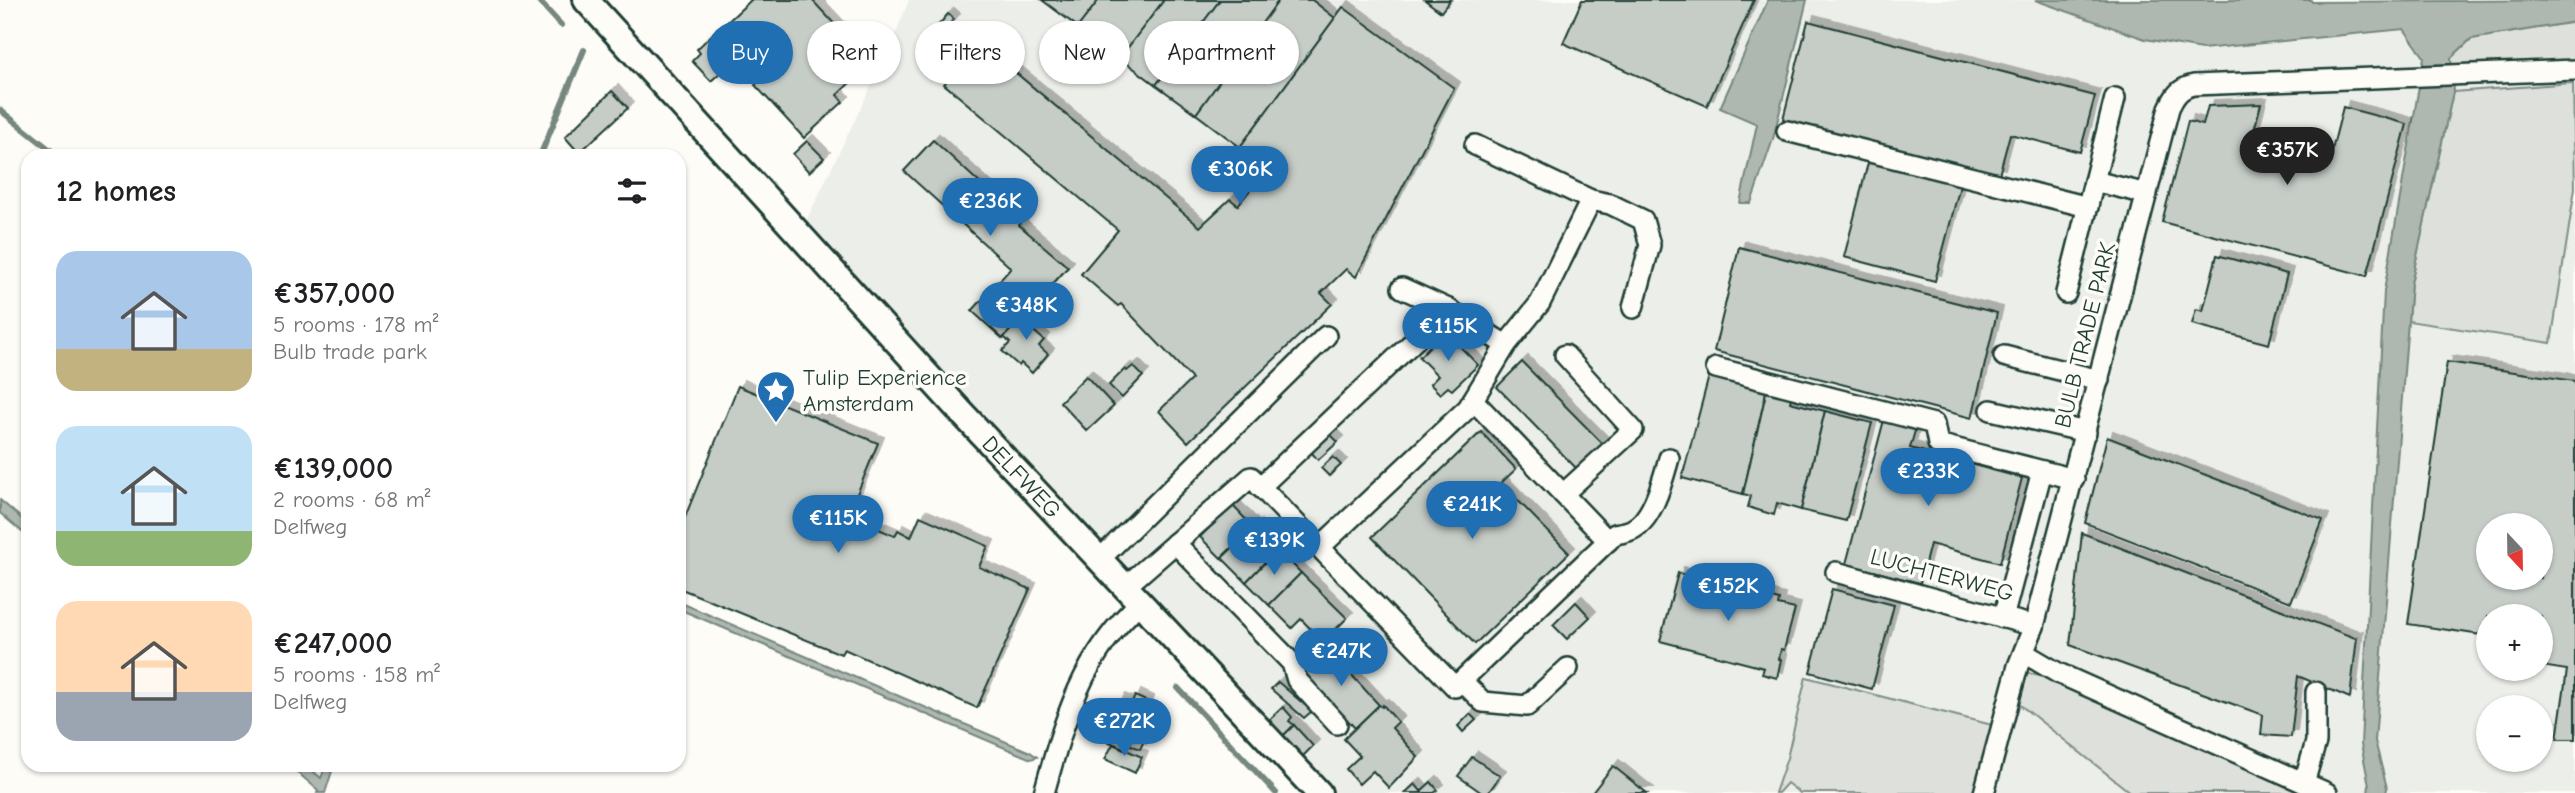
<!DOCTYPE html>
<meta charset="utf-8">
<style>
:root{--surface:#fff;--page:#f2f2f2;--text:#202124;--muted:#757577;--accent:#1f6fb2}
body{margin:0;font-family:"Comic Neue",sans-serif;background:var(--page);color:var(--text);height:100vh;display:flex;flex-direction:column;font-size:26px;white-space:nowrap}
*{box-sizing:border-box;margin:0}
p{font-size:23px;color:var(--muted)}
.icon{flex:none;width:38px;height:38px;fill:none;stroke:currentColor;stroke-width:2;stroke-linecap:round;stroke-linejoin:round}
.map{position:relative;flex:1;overflow:hidden}
.panel{position:absolute;left:21px;top:149px;width:665px;height:623px;display:flex;flex-direction:column;background:var(--surface);border-radius:21px;box-shadow:0 2px 5px #0004}
.panel>*{flex:none}
.guide{position:absolute;left:707px;top:21px;width:665px;height:63px;display:flex;gap:14px}
.needle{width:46px;rotate:158deg}
.buttons{position:absolute;left:2476px;top:513px;display:grid;gap:14px}
.buttons a{display:grid;place-items:center;width:77px;height:77px;border-radius:50%;background:var(--surface);box-shadow:0 2px 5px #0004;font-size:35px}
.price{position:absolute;translate:-50% -60px;padding:0 16px;border-radius:24px;background:var(--accent);color:#fff;font-size:23px;line-height:46px;filter:drop-shadow(0 2px 4px #0008)}
.price::after{content:'';position:absolute;left:50%;top:42px;width:21px;height:16px;margin-left:-10px;background:inherit;clip-path:polygon(0 0,100% 0,50% 100%)}
.price.selected{background:#222;color:#fff}
ul{padding:0;list-style:none}
li{display:flex;align-items:center;gap:21px;height:175px;padding:0 35px}
li span{display:grid;place-items:center;flex:none;width:196px;height:140px;border-radius:21px;color:#555}
li>.icon{margin-inline-start:auto}
span .icon{width:84px;height:84px;fill:#fffc;stroke-width:1}
li b{font-size:30px}
h2{display:flex;justify-content:space-between;align-items:center;height:84px;padding:0 35px;font-size:30px}
.tag{padding:0 24px;border-radius:32px;background:var(--surface);box-shadow:0 2px 5px #0004;font-size:24px;line-height:63px}
.tag.selected{background:var(--accent);color:#fff}
.map>svg:first-child{display:block}
</style>
<div class="map">
<svg width="2575" height="793" viewBox="0 0 2575 793">
<defs>
<filter id="shadow"><feDropShadow dx="6" dy="-6" stdDeviation="0" flood-color="#0004"/></filter>
</defs>
<rect width="100%" height="100%" fill="#fdfcf7"/>
<filter id="ink" filterUnits="userSpaceOnUse"><feTurbulence type="fractalNoise" baseFrequency=".0143" numOctaves="2"/><feDisplacementMap in="SourceGraphic" scale="14" xChannelSelector="R" yChannelSelector="G"/><feConvolveMatrix kernelMatrix="1 2 1 2 8 2 1 2 1" color-interpolation-filters="sRGB"/></filter>
<g filter="url(#ink)">
<!-- built -->
<path fill="#eceee9" fill-rule="evenodd" d="M 909,0 L 2035,0 L 2145,39 L 2201,49 L 2404,29 L 2424,57 L 2422,68 L 2575,22 L 2575,793 L 1333,793 L 805,223 L 892,43 ZM 2488,525 L 2541,525 L 2541,578 L 2488,578 ZM 2488,616 L 2541,616 L 2541,668 L 2488,668 ZM 2488,707 L 2541,707 L 2541,760 L 2488,760 Z"/>
<!-- green -->
<g fill="#dde0db" stroke="#7e8e88" stroke-width="2">
<path d="M 2575,22 L 2575,63 L 2451,67 L 2451,58 L 2471,39 Z"/>
<path d="M 2573,83 L 2575,188 L 2551,343 L 2408,321 L 2411,283 L 2453,92 Z"/>
<path d="M 2027,673 L 2038,675 L 2301,793 L 2131,793 L 2019,704 Z"/>
<path d="M 1806,677 L 1992,725 L 1975,793 L 1800,793 L 1787,783 L 1778,793 L 1775,793 L 1787,758 Z"/>
</g>
<!-- water -->
<g fill="#aeb8b1" stroke="#75877f" stroke-width="2">
<path d="M 1768,0 L 1807,0 L 1773,139 L 1751,203 L 1740,203 L 1757,124 L 1720,108 Z"/>
<path d="M 2035,0 L 2311,0 L 2312,2 L 2575,0 L 2575,22 L 2471,39 L 2451,58 L 2453,92 L 2411,283 L 2375,741 L 2387,788 L 2386,793 L 2368,793 L 2369,785 L 2361,744 L 2384,291 L 2424,57 L 2404,29 L 2202,49 L 2145,39 Z"/>
<path d="M 0,500 L 28,524 L 28,537 L 0,513 Z"/>
<path d="M 679,602 L 1030,752 L 1037,757 L 1031,759 L 679,609 Z"/>
<path d="M 289,765 L 306,765 L 321,778 L 326,765 L 334,765 L 325,793 L 317,793 L 318,790 Z"/>
</g>
<g fill="none" stroke-linecap="round" stroke-linejoin="round">
<!-- stream -->
<g stroke="#75877f" stroke-width="6">
<path d="M 538,0 L 561,25"/>
<path d="M 0,110 L 58,156"/>
<path d="M 540,156 L 584,50"/>
<path d="M 1178,688 L 1276,793"/>
</g>
</g>
<!-- building -->
<g fill="#c6cdc7" stroke="#1f3d34" stroke-width="2" fill-rule="evenodd" filter="url(#shadow)">
<path d="M 751,0 L 812,0 L 871,63 L 837,95 L 843,102 L 804,138 L 755,85 L 765,76 L 721,28 Z"/>
<path d="M 1042,0 L 1099,0 L 1078,27 Z"/>
<path d="M 1099,0 L 1164,0 L 1120,58 L 1078,27 Z"/>
<path d="M 1164,0 L 1220,0 L 1156,85 L 1120,58 Z"/>
<path d="M 1220,0 L 1279,0 L 1196,114 L 1156,85 Z"/>
<path d="M 1279,0 L 1312,0 L 1335,18 L 1240,147 L 1196,114 Z"/>
<path d="M 1425,0 L 1450,0 L 1441,12 Z"/>
<path d="M 1582,0 L 1754,0 L 1707,106 L 1563,43 Z"/>
<path d="M 1343,7 L 1454,88 L 1356,277 L 1346,269 L 1321,293 L 1332,304 L 1188,442 L 1159,411 L 1192,379 L 1121,304 L 1118,306 L 1081,274 L 1118,230 L 944,84 L 979,42 L 1200,227 L 1230,199 L 1238,205 L 1268,167 L 1240,147 Z"/>
<path d="M 948,14 L 954,19 L 943,32 L 937,27 Z"/>
<path d="M 1808,21 L 2095,96 L 2080,152 L 2010,134 L 1999,175 L 1783,119 Z"/>
<path d="M 718,29 L 736,49 L 724,60 L 729,65 L 711,81 L 692,61 L 700,53 L 697,49 Z"/>
<path d="M 612,91 L 628,108 L 579,153 L 565,137 Z"/>
<path d="M 2261,104 L 2252,138 L 2330,158 L 2343,107 L 2407,124 L 2367,276 L 2162,222 L 2188,121 L 2203,125 L 2208,106 Z"/>
<path d="M 933,140 L 1021,221 L 1019,225 L 1068,267 L 1003,339 L 972,311 L 1011,268 L 904,171 Z"/>
<path d="M 807,141 L 824,158 L 809,172 L 793,154 Z"/>
<path d="M 1869,159 L 1961,182 L 1935,281 L 1844,257 Z"/>
<path d="M 1739,247 L 1997,313 L 1972,418 L 1714,351 Z"/>
<path d="M 2217,255 L 2287,274 L 2269,344 L 2192,324 L 2196,309 L 2203,311 Z"/>
<path d="M 1036,303 L 1041,307 L 1037,312 L 1040,315 L 1029,327 L 1044,340 L 1039,346 L 1048,354 L 1032,373 L 1021,363 L 1019,366 L 1002,351 L 1010,343 L 1004,337 Z"/>
<path d="M 1445,331 L 1478,365 L 1452,390 L 1448,387 L 1440,394 L 1430,384 L 1438,376 L 1419,357 Z"/>
<path d="M 1522,362 L 1603,444 L 1577,469 L 1497,387 Z"/>
<path d="M 2447,362 L 2575,381 L 2575,739 L 2557,739 L 2567,670 L 2541,666 L 2541,616 L 2488,616 L 2488,636 L 2408,624 ZM 2488,525 L 2541,525 L 2541,578 L 2488,578 Z"/>
<path d="M 1133,366 L 1143,376 L 1122,398 L 1109,385 L 1125,369 L 1127,371 Z"/>
<path d="M 1710,372 L 1767,388 L 1743,494 L 1682,478 Z"/>
<path d="M 1086,376 L 1114,406 L 1087,431 L 1060,402 Z"/>
<path d="M 738,386 L 878,443 L 848,516 L 895,536 L 898,530 L 911,537 L 920,516 L 988,546 L 979,567 L 1030,589 L 977,708 L 844,649 L 841,654 L 679,588 L 679,532 Z"/>
<path d="M 1767,388 L 1792,394 L 1790,402 L 1825,411 L 1801,510 L 1777,503 L 1774,515 L 1748,507 L 1751,496 L 1743,494 Z"/>
<path d="M 1825,411 L 1872,423 L 1846,521 L 1801,510 Z"/>
<path d="M 1885,416 L 1917,424 L 1910,448 L 2022,478 L 2000,563 L 1930,544 L 1920,583 L 1846,564 Z"/>
<path d="M 1481,432 L 1516,469 L 1501,483 L 1569,553 L 1475,644 L 1372,537 Z"/>
<path d="M 1330,434 L 1338,442 L 1318,460 L 1311,452 Z"/>
<path d="M 2107,437 L 2323,520 L 2291,602 L 2085,523 Z"/>
<path d="M 1333,457 L 1341,465 L 1329,476 L 1321,468 Z"/>
<path d="M 1232,505 L 1253,527 L 1221,558 L 1200,537 Z"/>
<path d="M 1255,526 L 1278,549 L 1246,582 L 1222,558 Z"/>
<path d="M 2082,533 L 2355,638 L 2357,637 L 2350,698 L 2298,676 L 2291,737 L 2261,735 L 2263,715 L 2070,645 Z"/>
<path d="M 1278,549 L 1301,573 L 1269,605 L 1246,582 Z"/>
<path d="M 1301,573 L 1347,618 L 1323,642 L 1301,619 L 1292,628 L 1269,605 Z"/>
<path d="M 1678,573 L 1779,600 L 1778,605 L 1795,609 L 1784,650 L 1781,649 L 1779,659 L 1781,660 L 1777,678 L 1762,674 L 1764,668 L 1660,641 Z"/>
<path d="M 1832,589 L 1894,605 L 1872,689 L 1810,672 Z"/>
<path d="M 1576,602 L 1590,617 L 1567,639 L 1553,625 Z"/>
<path d="M 1328,649 L 1379,705 L 1355,728 L 1303,672 Z"/>
<path d="M 1278,682 L 1312,711 L 1304,718 L 1271,689 Z"/>
<path d="M 1135,696 L 1148,702 L 1141,716 L 1153,722 L 1140,749 L 1129,744 L 1126,749 L 1102,739 L 1119,700 L 1131,705 Z"/>
<path d="M 1379,705 L 1382,707 L 1383,705 L 1398,722 L 1392,728 L 1418,757 L 1389,788 L 1373,771 L 1359,784 L 1346,769 L 1360,756 L 1344,739 Z"/>
<path d="M 1283,707 L 1292,717 L 1289,721 L 1294,725 L 1281,738 L 1266,723 Z"/>
<path d="M 1470,714 L 1476,720 L 1463,732 L 1458,726 Z"/>
<path d="M 1294,725 L 1313,746 L 1300,759 L 1281,738 Z"/>
<path d="M 1113,744 L 1142,757 L 1135,773 L 1105,759 Z"/>
<path d="M 1472,757 L 1500,776 L 1488,793 L 1482,793 L 1458,776 Z"/>
<path d="M 1613,766 L 1647,793 L 1592,793 Z"/>
<path d="M 1431,782 L 1438,790 L 1434,793 L 1405,793 L 1415,784 L 1421,791 Z"/>
</g>
<g fill="none" stroke-linecap="round" stroke-linejoin="round">
<defs>
<g id="minor">
<path d="M 1787,131 L 2088,207"/>
<path d="M 1475,145 L 1591,200 L 1540,303 L 1506,345"/>
<path d="M 2094,181 L 2147,194"/>
<path d="M 1591,200 L 1610,204 L 1643,220 L 1650,245 L 1633,308"/>
<path d="M 1402,288 L 1448,309"/>
<path d="M 2066,293 L 2115,98"/>
<path d="M 2004,356 L 2099,380"/>
<path d="M 1716,368 L 1934,424 L 1938,444 L 2074,479"/>
<path d="M 1473,400 L 1608,541"/>
<path d="M 1991,410 L 2086,432"/>
<path d="M 1260,487 L 1448,309 L 1506,345 L 1468,408 L 1319,548"/>
<path d="M 1563,494 L 1633,430 L 1565,355"/>
<path d="M 1175,543 L 1292,663 L 1297,680 L 1337,724"/>
<path d="M 1099,560 L 1326,336"/>
<path d="M 1836,572 L 2034,626"/>
<path d="M 1125,587 L 1251,477 L 1455,687 L 1615,534 C 1620,533 1627,532 1631,530 C 1653,521 1663,479 1669,458"/>
<path d="M 2003,618 L 2042,471"/>
<path d="M 2024,653 L 2058,673 L 2327,793"/>
<path d="M 1462,681 L 1483,702 L 1527,706 L 1568,668"/>
<path d="M 2304,783 L 2316,742 L 2316,692"/>
<path d="M 1044,793 C 1064,721 1082,655 1140,603"/>
<path d="M 1984,793 L 2018,666 L 2034,626 L 2169,108 C 2175,95 2180,88 2194,85 L 2575,70"/>
</g>
<g id="major">
<path id="s1" d="M 586,0 L 960,411 L 1319,793"/>
</g>
</defs>
<!-- minor casing -->
<use href="#minor" stroke="#1f3d34" stroke-width="24"/>
<!-- major casing -->
<use href="#major" stroke="#1f3d34" stroke-width="30"/>
<!-- minor -->
<use href="#minor" stroke="#fdfcf7" stroke-width="19"/>
<!-- major -->
<use href="#major" stroke="#fdfcf7" stroke-width="24"/>
</g>
</g>
<!-- icons -->
<defs>
<symbol id="sight-pin" viewBox="-11 -11 22 30"><path d="M0 17L-7.5 6A9.5 9.5 0 1 1 7.5 6Z" fill="#1f6fb2" stroke="#fdfcf7"/><path d="M0-6L1.8-2.2L6-1.7L2.9 1.2L3.7 5.4L0 3.3L-3.7 5.4L-2.9 1.2L-6-1.7L-1.8-2.2Z" fill="#fff"/></symbol>
</defs>
<g fill-rule="evenodd">
<use href="#sight-pin" x="754" y="368" width="44" height="60"/>
</g>
<g text-anchor="middle" dominant-baseline="central" stroke-width="7" stroke-linejoin="round" paint-order="stroke">
<!-- street labels -->
<g font-size="23" fill="#1f3d34" stroke="#fdfcf7">
<text transform="translate(2085 335) rotate(-76)">BULB TRADE PARK</text>
<text stroke="none"><textPath href="#s1" startOffset="646">DELFWEG</textPath></text>
<text transform="translate(1942 575) rotate(15)">LUCHTERWEG</text>
</g>
<!-- poi labels -->
<g font-size="23" fill="#1f3d34" stroke="#fdfcf7" text-anchor="start">
<text x="803" y="377">Tulip Experience<tspan x="803" dy="26">Amsterdam</tspan></text>
</g>
</g>
</svg>
<div class="buttons">
<a><svg class="needle" viewBox="-14 -14 28 28"><path d="M0-13l5 13h-10z" fill="#e53935"/><path d="M0 13l5-13h-10z" fill="#757577"/></svg></a>
<a>+</a>
<a>−</a>
</div>
<b class="price selected" style="left:2287px;top:187px">€357K</b>
<b class="price" style="left:1240px;top:206px">€306K</b>
<b class="price" style="left:990px;top:238px">€236K</b>
<b class="price" style="left:1026px;top:342px">€348K</b>
<b class="price" style="left:1448px;top:363px">€115K</b>
<b class="price" style="left:1928px;top:508px">€233K</b>
<b class="price" style="left:1472px;top:541px">€241K</b>
<b class="price" style="left:838px;top:555px">€115K</b>
<b class="price" style="left:1274px;top:577px">€139K</b>
<b class="price" style="left:1728px;top:623px">€152K</b>
<b class="price" style="left:1341px;top:688px">€247K</b>
<b class="price" style="left:1124px;top:758px">€272K</b>
<div class="guide">
<a class="tag selected">Buy</a>
<a class="tag">Rent</a>
<a class="tag">Filters</a>
<a class="tag">New</a>
<a class="tag">Apartment</a>
</div>
<section class="panel">
<h2>12 homes<svg class="icon" aria-label="filters" viewBox="0 0 24 24"><path d="M4 7h16M4 17h16"/><circle cx="9" cy="7" r="2"/><circle cx="15" cy="17" r="2"/></svg></h2>
<ul>
<li><span style="background:linear-gradient(#a9c7e8 70%,#c2b280 0)"><svg class="icon" aria-label="home" viewBox="0 0 24 24"><path d="M3 11l9-7 9 7M6 9v11h12V9"/></svg></span><div><b>€357,000</b><p>5 rooms · 178 m²</p><p>Bulb trade park</p></div></li>
<li><span style="background:linear-gradient(#bfe0f5 75%,#8fb573 0)"><svg class="icon" aria-label="home" viewBox="0 0 24 24"><path d="M3 11l9-7 9 7M6 9v11h12V9"/></svg></span><div><b>€139,000</b><p>2 rooms · 68 m²</p><p>Delfweg</p></div></li>
<li><span style="background:linear-gradient(#ffd9b3 65%,#9aa5b1 0)"><svg class="icon" aria-label="home" viewBox="0 0 24 24"><path d="M3 11l9-7 9 7M6 9v11h12V9"/></svg></span><div><b>€247,000</b><p>5 rooms · 158 m²</p><p>Delfweg</p></div></li>
</ul>
</section>
</div>
